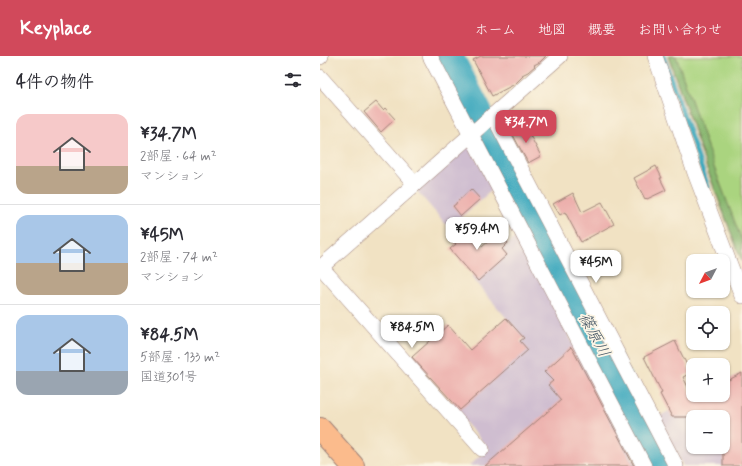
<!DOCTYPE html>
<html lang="ja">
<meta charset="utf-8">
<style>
:root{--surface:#fff;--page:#f2f2f3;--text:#2b2b33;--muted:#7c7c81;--line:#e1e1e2;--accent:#d1495b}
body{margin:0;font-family:Mynerve,"Klee One",sans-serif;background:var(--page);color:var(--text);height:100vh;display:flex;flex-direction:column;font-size:15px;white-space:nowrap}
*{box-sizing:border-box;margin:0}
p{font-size:13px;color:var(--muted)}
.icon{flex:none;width:22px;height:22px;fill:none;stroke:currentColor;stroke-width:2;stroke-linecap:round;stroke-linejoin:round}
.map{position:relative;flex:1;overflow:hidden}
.side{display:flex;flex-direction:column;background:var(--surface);width:320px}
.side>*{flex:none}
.needle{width:26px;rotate:229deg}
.fabs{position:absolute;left:366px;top:198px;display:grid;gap:8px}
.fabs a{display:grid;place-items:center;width:44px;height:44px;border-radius:8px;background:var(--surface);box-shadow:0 1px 3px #0004;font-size:20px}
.price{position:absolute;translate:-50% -34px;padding:0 9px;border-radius:8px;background:#fff;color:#222;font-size:13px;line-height:26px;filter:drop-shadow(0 1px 2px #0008)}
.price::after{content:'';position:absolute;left:50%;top:24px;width:12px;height:9px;margin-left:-6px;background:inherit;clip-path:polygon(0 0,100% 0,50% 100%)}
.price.current{background:var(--accent);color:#fff}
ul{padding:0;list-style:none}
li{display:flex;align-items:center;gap:12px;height:100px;padding:0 16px}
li+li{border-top:1px solid var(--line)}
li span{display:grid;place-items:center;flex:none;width:112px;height:80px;border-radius:12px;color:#555}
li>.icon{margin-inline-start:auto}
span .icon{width:48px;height:48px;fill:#fffc;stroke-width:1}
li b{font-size:17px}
h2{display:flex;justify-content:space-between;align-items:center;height:48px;padding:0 16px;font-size:17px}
header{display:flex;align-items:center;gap:24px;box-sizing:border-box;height:56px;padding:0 20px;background:var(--accent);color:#fff}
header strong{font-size:19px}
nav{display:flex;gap:22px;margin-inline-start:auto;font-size:14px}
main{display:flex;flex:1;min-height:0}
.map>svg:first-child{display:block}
</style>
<header>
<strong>Keyplace</strong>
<nav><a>ホーム</a><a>地図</a><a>概要</a><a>お問い合わせ</a></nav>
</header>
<main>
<section class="side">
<h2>4件の物件<svg class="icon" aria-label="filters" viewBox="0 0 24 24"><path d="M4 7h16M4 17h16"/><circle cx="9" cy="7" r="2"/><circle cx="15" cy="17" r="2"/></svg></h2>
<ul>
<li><span style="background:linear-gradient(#f6c9c9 65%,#b9a48a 0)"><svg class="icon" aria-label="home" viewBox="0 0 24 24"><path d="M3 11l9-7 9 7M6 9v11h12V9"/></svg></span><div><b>¥34.7M</b><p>2部屋 · 64 m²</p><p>マンション</p></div></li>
<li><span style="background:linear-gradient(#a9c7e8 60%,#b9a48a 0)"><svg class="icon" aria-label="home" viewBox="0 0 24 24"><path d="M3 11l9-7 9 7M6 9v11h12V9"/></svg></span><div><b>¥45M</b><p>2部屋 · 74 m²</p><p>マンション</p></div></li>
<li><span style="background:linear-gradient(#a9c7e8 70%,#9aa5b1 0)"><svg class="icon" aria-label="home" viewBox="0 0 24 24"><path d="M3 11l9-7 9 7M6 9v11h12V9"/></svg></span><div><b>¥84.5M</b><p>5部屋 · 133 m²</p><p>国道301号</p></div></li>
</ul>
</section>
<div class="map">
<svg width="422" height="410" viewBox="0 0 422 410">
<rect width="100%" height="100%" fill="#fcf5e5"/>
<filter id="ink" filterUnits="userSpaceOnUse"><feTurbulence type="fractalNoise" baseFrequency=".025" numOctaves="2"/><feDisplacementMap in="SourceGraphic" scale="8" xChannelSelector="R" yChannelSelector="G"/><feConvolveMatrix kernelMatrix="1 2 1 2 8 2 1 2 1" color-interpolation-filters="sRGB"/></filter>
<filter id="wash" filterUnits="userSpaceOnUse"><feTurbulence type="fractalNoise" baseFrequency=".012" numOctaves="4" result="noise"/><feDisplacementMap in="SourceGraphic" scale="16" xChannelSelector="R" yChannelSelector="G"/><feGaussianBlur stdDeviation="0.9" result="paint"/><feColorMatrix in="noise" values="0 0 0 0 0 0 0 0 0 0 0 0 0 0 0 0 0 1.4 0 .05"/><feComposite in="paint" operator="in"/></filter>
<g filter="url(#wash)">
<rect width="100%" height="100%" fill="#f1e2c3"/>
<!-- industrial -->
<g fill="#cfbdd0" fill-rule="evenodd">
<path d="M 146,91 L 151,92 L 173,133 L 129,172 L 97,135 Z"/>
<path d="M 197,180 L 317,410 L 149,410 L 168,392 L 130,349 L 205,283 L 151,221 Z"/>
<path d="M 422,317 L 422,410 L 363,410 L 338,361 L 379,339 L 403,339 L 403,326 ZM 373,361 L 403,361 L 403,391 L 373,391 Z"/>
</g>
<!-- green -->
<path fill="#aad47f" stroke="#7a7a55" d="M 348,0 L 422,0 L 422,206 L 387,113 Z"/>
<!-- forest -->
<path fill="#87b66e" stroke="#686a4c" d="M 348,0 L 356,0 L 394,111 L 422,185 L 422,206 L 387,113 Z"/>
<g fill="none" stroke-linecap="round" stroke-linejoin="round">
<!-- stream -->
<path stroke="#3ea9be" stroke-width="5" d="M 343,0 L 388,131"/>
<!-- river -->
<path stroke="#3ea9be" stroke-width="30" d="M 128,0 L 342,410"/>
</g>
<g id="blocks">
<!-- building -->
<g fill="#ecaeab">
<path d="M 161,0 L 226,0 L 220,6 L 214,9 L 215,10 L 208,16 L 202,19 L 203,20 L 195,28 L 172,40 L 153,4 Z"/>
<path d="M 56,46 L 63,54 L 65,52 L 75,63 L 61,76 L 44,56 Z"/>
<path d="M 205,70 L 221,100 L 208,107 L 192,77 Z"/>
<path d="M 336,110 L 342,122 L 340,122 L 346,134 L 327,143 L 326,142 L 325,143 L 314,122 Z"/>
<path d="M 151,133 L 160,143 L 141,160 L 133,150 L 136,148 L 136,147 Z"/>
<path d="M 253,137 L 262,156 L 282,146 L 294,168 L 261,186 L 245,156 L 240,159 L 233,148 Z"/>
<path d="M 140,166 L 162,191 L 179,176 L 188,187 L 182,193 L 187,199 L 158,225 L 130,193 L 136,188 L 128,178 Z"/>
<path d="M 186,262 L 204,282 L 200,285 L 208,294 L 140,354 L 92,301 L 128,269 L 150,294 Z"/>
<path d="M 355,285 L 371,317 L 363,321 L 372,339 L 403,339 L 403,327 L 422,317 L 422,410 L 403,410 L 403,361 L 352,361 L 340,338 L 342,337 L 324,301 Z"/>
<path d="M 251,291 L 253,294 L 314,410 L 165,410 L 241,344 L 228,329 L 233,325 L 224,316 Z"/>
</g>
</g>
</g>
<g filter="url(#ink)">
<use href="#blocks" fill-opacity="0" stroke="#9e8077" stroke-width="1"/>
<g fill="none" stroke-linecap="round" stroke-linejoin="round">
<defs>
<g id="minor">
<path d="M 110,0 L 324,410"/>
<path d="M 335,0 L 375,117 L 422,240"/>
<path d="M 0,1 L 1,0"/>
<path d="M 0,21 L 95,128"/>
<path d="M 173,59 L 356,410"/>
<path d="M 1,211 L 162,393"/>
<path d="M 0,212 L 240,0"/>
</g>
<path id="trunk" d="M 0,373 L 33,410"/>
</defs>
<!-- minor casing -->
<use href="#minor" stroke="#9e8077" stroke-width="16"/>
<!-- trunk casing -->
<use href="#trunk" stroke="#9e8077" stroke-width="24"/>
<!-- minor -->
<use href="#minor" stroke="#fff" stroke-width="15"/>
<!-- trunk -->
<use href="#trunk" stroke="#fbbb8c" stroke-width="22"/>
</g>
</g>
<g text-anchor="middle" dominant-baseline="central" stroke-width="3.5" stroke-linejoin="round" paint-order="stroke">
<!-- water labels -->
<g font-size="16" font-style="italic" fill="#455666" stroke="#fcf5e5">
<text transform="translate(274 279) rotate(62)">篠原川</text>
</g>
</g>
</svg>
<div class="fabs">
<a><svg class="needle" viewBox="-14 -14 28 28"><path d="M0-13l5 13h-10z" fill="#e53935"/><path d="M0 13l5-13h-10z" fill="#7c7c81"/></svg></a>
<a><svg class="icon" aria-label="locate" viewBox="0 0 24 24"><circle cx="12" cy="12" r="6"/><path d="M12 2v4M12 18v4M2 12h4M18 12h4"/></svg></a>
<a>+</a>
<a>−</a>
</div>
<b class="price current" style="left:206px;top:88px">¥34.7M</b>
<b class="price" style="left:157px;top:195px">¥59.4M</b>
<b class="price" style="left:276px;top:228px">¥45M</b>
<b class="price" style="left:92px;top:293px">¥84.5M</b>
</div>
</main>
